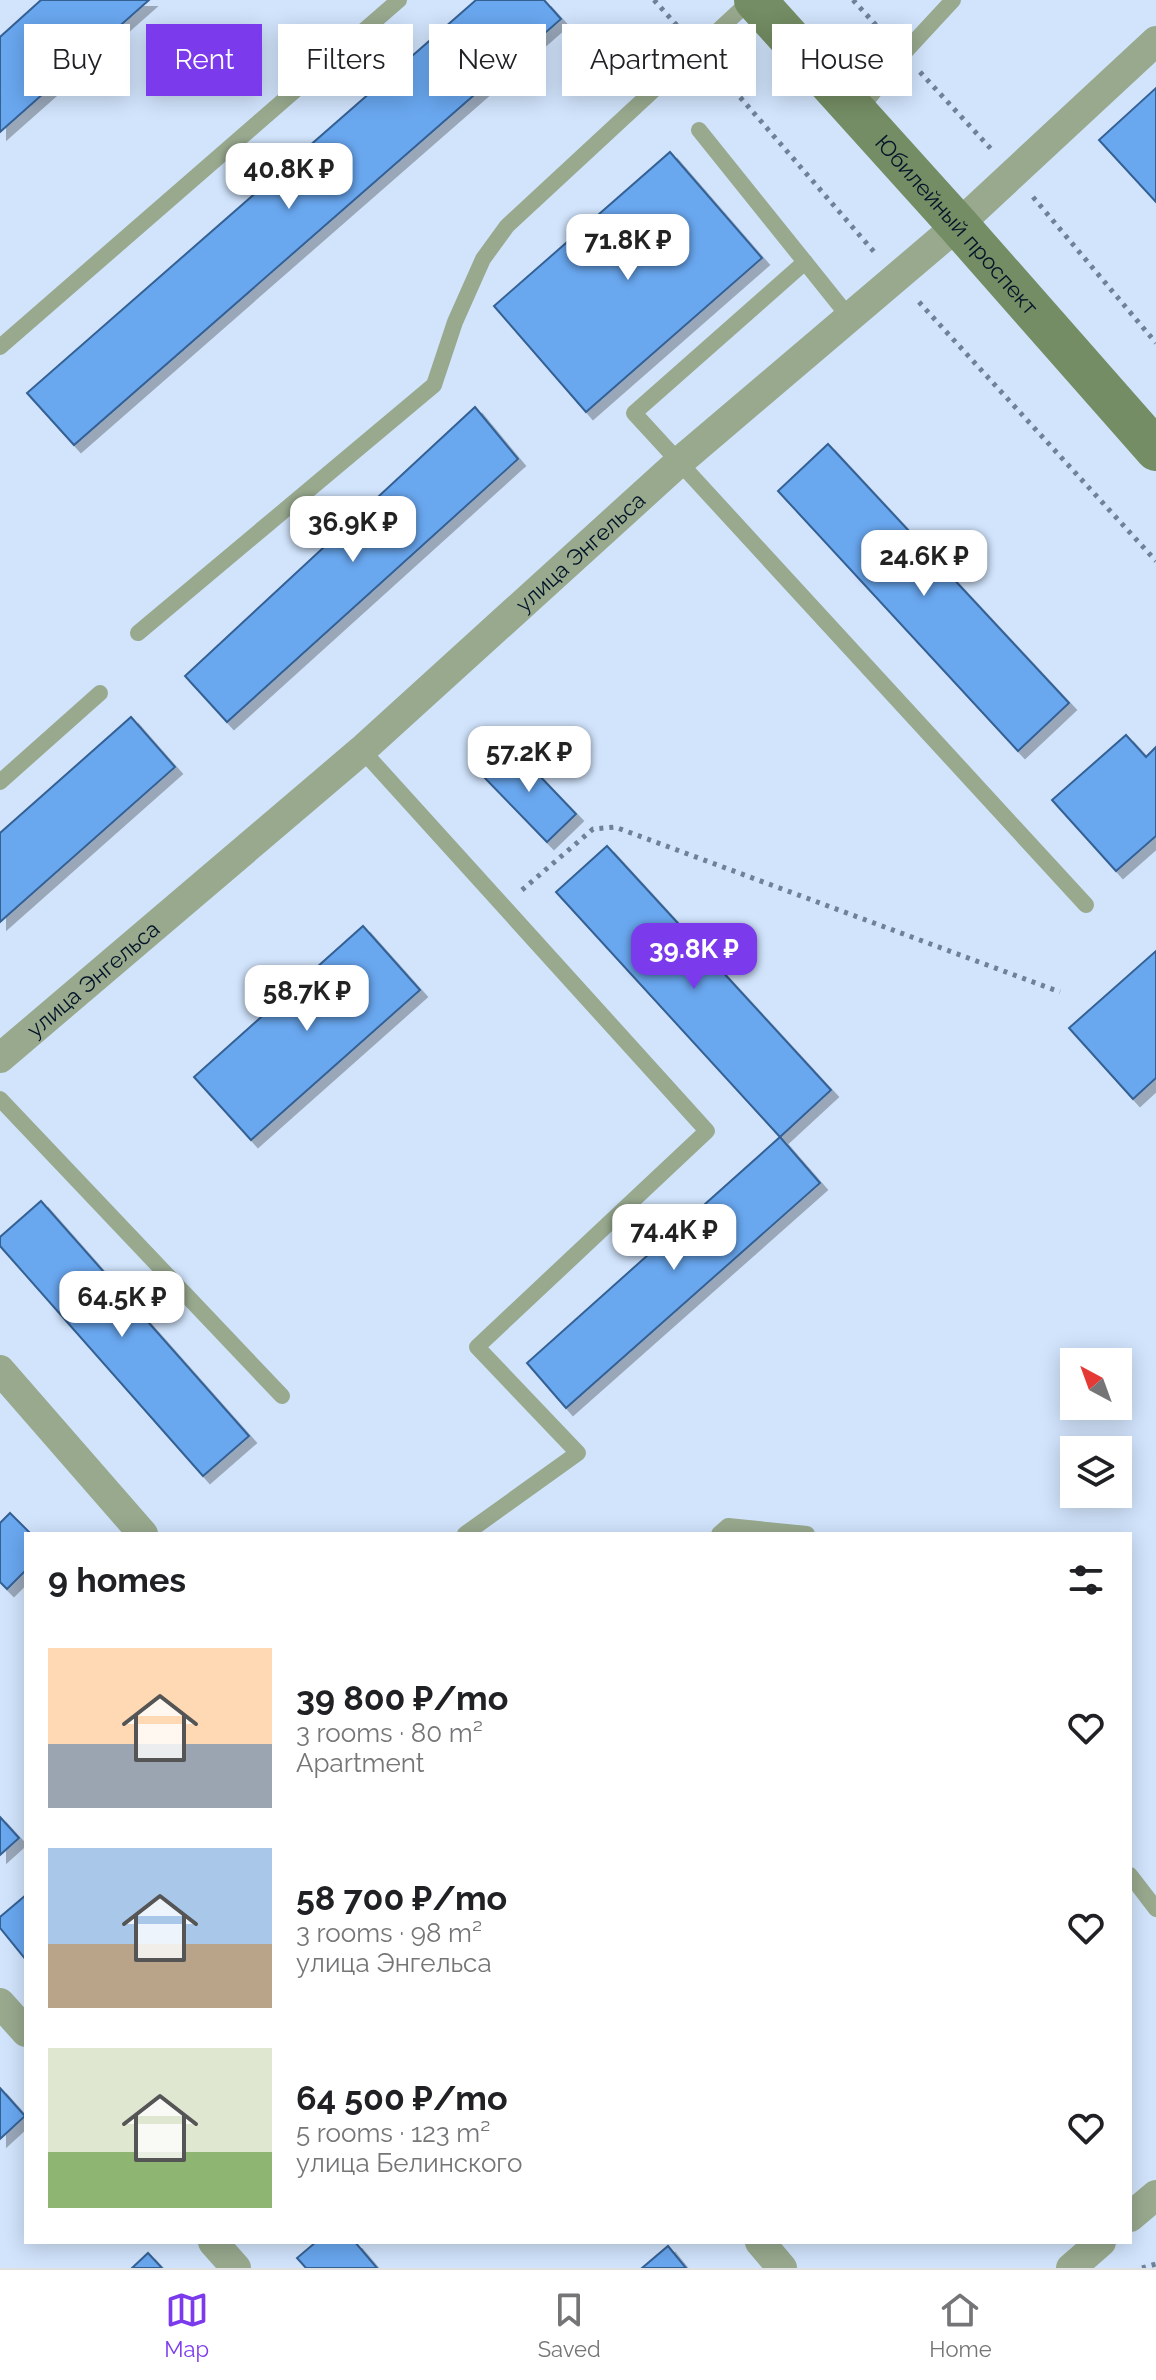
<!DOCTYPE html>
<meta charset="utf-8">
<style>
:root{--surface:#fff;--page:#f2f2f2;--text:#202124;--muted:#757577;--line:#e0e0e0;--accent:#7c3aed}
body{margin:0;font-family:Raleway,sans-serif;background:var(--page);color:var(--text);height:100vh;display:flex;flex-direction:column;font-size:30px;white-space:nowrap}
*{box-sizing:border-box;margin:0}
p{font-size:26px;color:var(--muted)}
.icon{flex:none;width:44px;height:44px;fill:none;stroke:currentColor;stroke-width:2;stroke-linecap:round;stroke-linejoin:round}
.map{position:relative;flex:1;overflow:hidden}
.details{position:absolute;left:24px;top:1532px;width:1108px;height:712px;display:flex;flex-direction:column;background:var(--surface);border-radius:0px;box-shadow:0 4px 20px #0003}
.details>*{flex:none}
.guide{position:absolute;left:24px;top:24px;width:1108px;height:72px;display:flex;gap:16px}
.needle{width:52px;rotate:319deg}
.tools{position:absolute;left:1060px;top:1348px;display:grid;gap:16px}
.tools a{display:grid;place-items:center;width:72px;height:72px;border-radius:0px;background:var(--surface);box-shadow:0 4px 20px #0003;font-size:40px}
.price{position:absolute;translate:-50% -68px;padding:0 18px;border-radius:16px;background:#fff;color:#222;font-size:26px;line-height:52px;filter:drop-shadow(0 2px 4px #0008)}
.price::after{content:'';position:absolute;left:50%;top:48px;width:24px;height:18px;margin-left:-12px;background:inherit;clip-path:polygon(0 0,100% 0,50% 100%)}
.price.current{background:var(--accent);color:#fff}
ul{padding:0;list-style:none}
li{display:flex;align-items:center;gap:24px;height:200px;padding:0 24px}
li span{display:grid;place-items:center;flex:none;width:224px;height:160px;border-radius:0px;color:#555}
li>.icon{margin-inline-start:auto}
span .icon{width:96px;height:96px;fill:#fffc;stroke-width:1}
li b{font-size:34px}
h2{display:flex;justify-content:space-between;align-items:center;height:96px;padding:0 24px;font-size:34px}
.pill{padding:0 28px;border-radius:0px;background:var(--surface);box-shadow:0 4px 20px #0003;font-size:28px;line-height:72px}
.pill.current{background:var(--accent);color:#fff}
.dock{display:flex;justify-content:space-around;align-items:center;height:112px;border-top:2px solid var(--line);background:var(--surface);font-size:22px;color:var(--muted)}
.dock a{display:grid;justify-items:center;gap:4px}
.dock .current{color:var(--accent)}
.map>svg:first-child{display:block}
</style>
<div class="map">
<svg width="1156" height="2268" viewBox="0 0 1156 2268">
<defs>
<filter id="shadow"><feDropShadow dx="7" dy="7" stdDeviation="0" flood-color="#0004"/></filter>
</defs>
<rect width="100%" height="100%" fill="#d1e4fc"/>
<!-- building -->
<g fill="#69a7ef" stroke="#356194" stroke-width="2" filter="url(#shadow)">
<path d="M 41,0 L 149,0 L 0,132 L 0,37 Z"/>
<path d="M 476,0 L 544,0 L 561,19 L 74,445 L 27,393 Z"/>
<path d="M 1156,88 L 1156,202 L 1099,140 Z"/>
<path d="M 670,152 L 762,258 L 586,412 L 494,306 Z"/>
<path d="M 475,407 L 518,459 L 227,722 L 185,676 Z"/>
<path d="M 828,444 L 1069,703 L 1018,751 L 778,491 Z"/>
<path d="M 131,717 L 175,767 L 0,922 L 0,833 Z"/>
<path d="M 1126,735 L 1146,757 L 1156,747 L 1156,836 L 1116,871 L 1052,800 Z"/>
<path d="M 511,746 L 576,814 L 547,842 L 481,774 Z"/>
<path d="M 607,846 L 831,1090 L 780,1137 L 556,892 Z"/>
<path d="M 363,926 L 420,990 L 251,1140 L 194,1077 Z"/>
<path d="M 1156,951 L 1156,1078 L 1133,1099 L 1069,1028 Z"/>
<path d="M 780,1137 L 820,1183 L 566,1408 L 527,1363 Z"/>
<path d="M 41,1201 L 249,1436 L 203,1476 L 0,1246 L 0,1237 Z"/>
<path d="M 10,1513 L 31,1534 L 26,1534 L 26,1570 L 7,1589 L 0,1582 L 0,1523 Z"/>
<path d="M 0,1817 L 19,1838 L 0,1855 Z"/>
<path d="M 26,1895 L 26,1960 L 0,1928 L 0,1917 Z"/>
<path d="M 0,2088 L 25,2116 L 0,2139 Z"/>
<path d="M 316,2242 L 355,2242 L 377,2268 L 306,2268 L 297,2258 Z"/>
<path d="M 668,2246 L 686,2268 L 642,2268 Z"/>
<path d="M 148,2253 L 162,2268 L 132,2268 Z"/>
</g>
<g fill="none" stroke-linecap="round" stroke-linejoin="round">
<!-- path -->
<g stroke="#6f8197" stroke-width="5" stroke-dasharray="4 6" stroke-linecap="butt">
<path d="M 654,0 L 681,30"/>
<path d="M 853,0 L 886,36"/>
<path d="M 714,67 L 875,253"/>
<path d="M 920,72 L 992,150"/>
<path d="M 1033,197 L 1156,343"/>
<path d="M 919,302 L 1156,561"/>
<path d="M 522,890 L 593,829 L 615,827 L 1060,992"/>
<path d="M 1142,2268 L 1156,2264"/>
</g>
<!-- service -->
<g stroke="#98a98e" stroke-width="16">
<path d="M 858,112 L 903,54 L 953,0"/>
<path d="M 699,130 L 805,262 L 634,413 L 1086,905"/>
<path d="M 805,262 L 849,317"/>
<path d="M 0,347 L 399,0"/>
<path d="M 138,633 L 434,385 L 455,322 L 483,259 L 507,226 L 751,0"/>
<path d="M 362,750 L 707,1131 L 477,1347 L 578,1453 L 465,1534"/>
<path d="M 0,782 L 100,693"/>
<path d="M 0,1099 L 282,1396"/>
<path d="M 719,1534 L 728,1526 L 807,1534"/>
<path d="M 1130,1875 L 1156,1909"/>
</g>
<!-- minor -->
<g stroke="#98a98e" stroke-width="30">
<path id="s1" d="M 0,1058 L 362,750 L 678,463 L 958,225 L 1156,41"/>
<path d="M 0,1370 L 143,1534"/>
<path d="M 0,2003 L 26,2032"/>
<path d="M 1130,2217 L 1156,2195"/>
<path d="M 213,2242 L 236,2268"/>
<path d="M 760,2242 L 782,2268"/>
<path d="M 1071,2268 L 1101,2242"/>
</g>
<!-- secondary -->
<path stroke="#748d64" stroke-width="42" id="s2" d="M 755,0 L 958,225 L 1156,450"/>
</g>
<g text-anchor="middle" dominant-baseline="central" stroke-width="8" stroke-linejoin="round" paint-order="stroke">
<!-- street labels -->
<g font-size="22" fill="#031428" stroke="#e7f0fc">
<text stroke="none"><textPath href="#s2" startOffset="302">Юбилейный проспект</textPath></text>
<text stroke="none"><textPath href="#s1" startOffset="770">улица Энгельса</textPath></text>
<text stroke="none"><textPath href="#s1" startOffset="122">улица Энгельса</textPath></text>
</g>
</g>
</svg>
<div class="tools">
<a><svg class="needle" viewBox="-14 -14 28 28"><path d="M0-13l5 13h-10z" fill="#e53935"/><path d="M0 13l5-13h-10z" fill="#757577"/></svg></a>
<a><svg class="icon" aria-label="layers" viewBox="0 0 24 24"><path d="M12 4l9 5-9 5-9-5zM3 14l9 5 9-5"/></svg></a>
</div>
<b class="price" style="left:289px;top:211px">40.8K ₽</b>
<b class="price" style="left:628px;top:282px">71.8K ₽</b>
<b class="price" style="left:353px;top:564px">36.9K ₽</b>
<b class="price" style="left:924px;top:598px">24.6K ₽</b>
<b class="price" style="left:529px;top:794px">57.2K ₽</b>
<b class="price current" style="left:694px;top:991px">39.8K ₽</b>
<b class="price" style="left:307px;top:1033px">58.7K ₽</b>
<b class="price" style="left:674px;top:1272px">74.4K ₽</b>
<b class="price" style="left:122px;top:1339px">64.5K ₽</b>
<div class="guide">
<a class="pill">Buy</a>
<a class="pill current">Rent</a>
<a class="pill">Filters</a>
<a class="pill">New</a>
<a class="pill">Apartment</a>
<a class="pill">House</a>
</div>
<section class="details">
<h2>9 homes<svg class="icon" aria-label="filters" viewBox="0 0 24 24"><path d="M4 7h16M4 17h16"/><circle cx="9" cy="7" r="2"/><circle cx="15" cy="17" r="2"/></svg></h2>
<ul>
<li><span style="background:linear-gradient(#ffd9b3 60%,#9aa5b1 0)"><svg class="icon" aria-label="home" viewBox="0 0 24 24"><path d="M3 11l9-7 9 7M6 9v11h12V9"/></svg></span><div><b>39 800 ₽/mo</b><p>3 rooms · 80 m²</p><p>Apartment</p></div><svg class="icon" aria-label="heart" viewBox="0 0 24 24"><path d="M12 20l-8-8c-3-5 5-10 8-4 3-6 11-1 8 4z"/></svg></li>
<li><span style="background:linear-gradient(#a9c7e8 60%,#b9a48a 0)"><svg class="icon" aria-label="home" viewBox="0 0 24 24"><path d="M3 11l9-7 9 7M6 9v11h12V9"/></svg></span><div><b>58 700 ₽/mo</b><p>3 rooms · 98 m²</p><p>улица Энгельса</p></div><svg class="icon" aria-label="heart" viewBox="0 0 24 24"><path d="M12 20l-8-8c-3-5 5-10 8-4 3-6 11-1 8 4z"/></svg></li>
<li><span style="background:linear-gradient(#dfe7d0 65%,#8fb573 0)"><svg class="icon" aria-label="home" viewBox="0 0 24 24"><path d="M3 11l9-7 9 7M6 9v11h12V9"/></svg></span><div><b>64 500 ₽/mo</b><p>5 rooms · 123 m²</p><p>улица Белинского</p></div><svg class="icon" aria-label="heart" viewBox="0 0 24 24"><path d="M12 20l-8-8c-3-5 5-10 8-4 3-6 11-1 8 4z"/></svg></li>
</ul>
</section>
</div>
<nav class="dock">
<a class="current"><svg class="icon" aria-label="map" viewBox="0 0 24 24"><path d="M3 6l6-2 6 2 6-2v14l-6 2-6-2-6 2zM9 4v14M15 6v14"/></svg>Map</a>
<a><svg class="icon" aria-label="saved" viewBox="0 0 24 24"><path d="M7 4h10v16l-5-4-5 4z"/></svg>Saved</a>
<a><svg class="icon" aria-label="home" viewBox="0 0 24 24"><path d="M3 11l9-7 9 7M6 9v11h12V9"/></svg>Home</a>
</nav>
